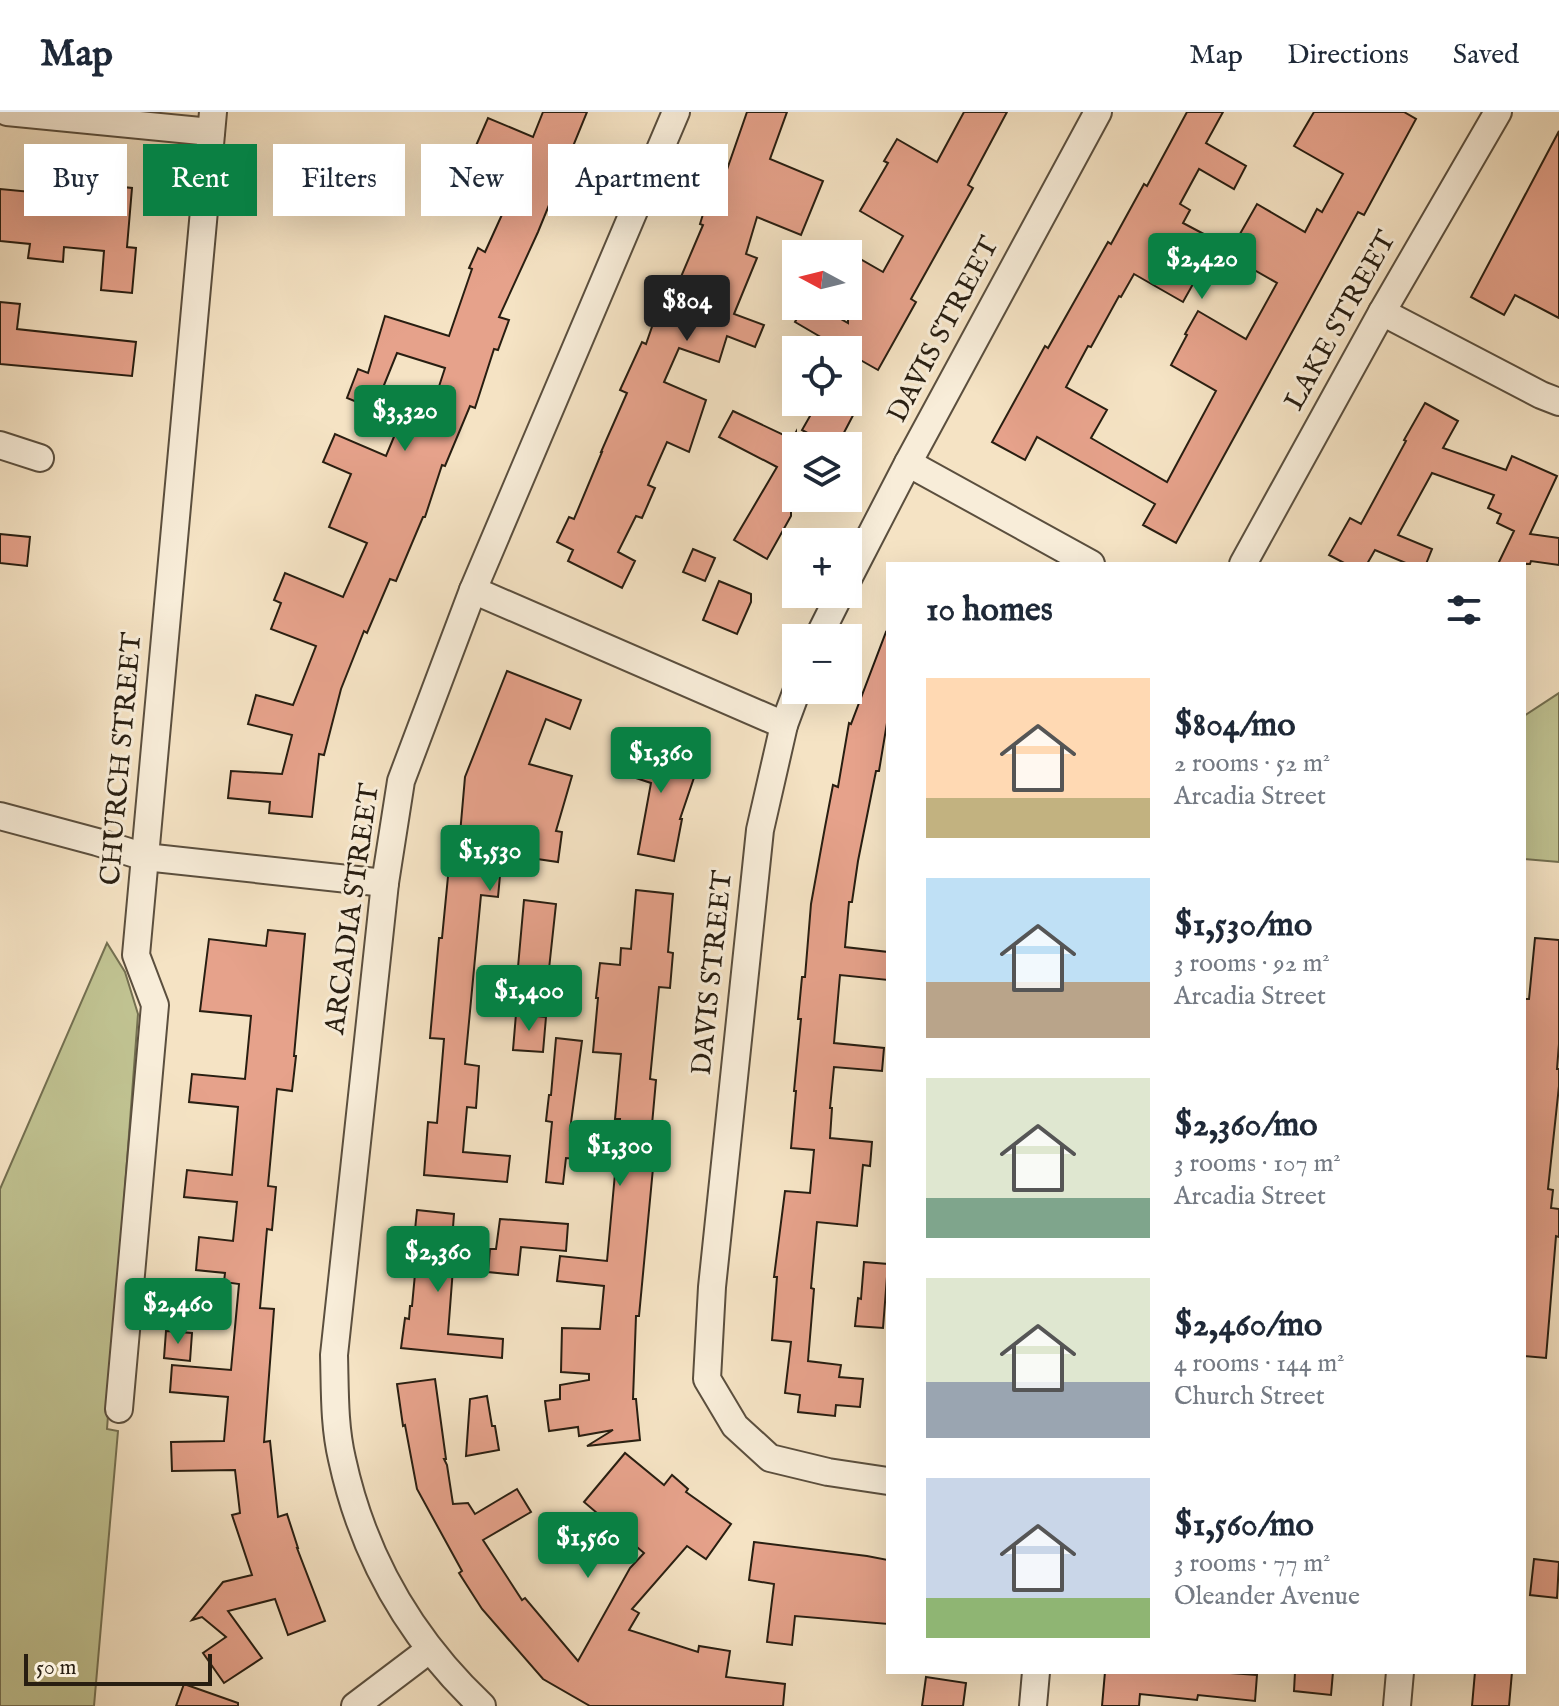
<!DOCTYPE html>
<meta charset="utf-8">
<style>
:root{--surface:#fff;--page:#f6f6f7;--text:#1f2937;--muted:#747a83;--line:#e0e1e3;--accent:#0b8043}
body{margin:0;font-family:"IM FELL English",serif;background:var(--page);color:var(--text);height:100vh;display:flex;flex-direction:column;font-size:30px;white-space:nowrap}
*{box-sizing:border-box;margin:0}
p{font-size:26px;color:var(--muted)}
.icon{flex:none;width:44px;height:44px;fill:none;stroke:currentColor;stroke-width:2;stroke-linecap:round;stroke-linejoin:round}
.map{position:relative;flex:1;overflow:hidden}
.details{position:absolute;left:886px;top:450px;width:640px;height:1112px;display:flex;flex-direction:column;background:var(--surface);border-radius:0px;box-shadow:0 8px 32px #0002}
.details>*{flex:none}
.hud{position:absolute;left:24px;top:32px;width:742px;height:72px;display:flex;gap:16px}
.needle{width:52px;rotate:277deg}
.tools{position:absolute;left:782px;top:128px;display:grid;gap:16px}
.tools a{display:grid;place-items:center;width:80px;height:80px;border-radius:0px;background:var(--surface);box-shadow:0 8px 32px #0002;font-size:40px}
.scale{position:absolute;left:24px;bottom:20px;width:188px;box-sizing:border-box;padding-left:8px;border:4px solid #281e11;border-top:0;font-size:22px;line-height:28px;white-space:nowrap;color:#281e11;-webkit-text-stroke:6px #f8edd9;paint-order:stroke}
.price{position:absolute;translate:-50% -68px;padding:0 18px;border-radius:8px;background:var(--accent);color:#fff;font-size:26px;line-height:52px;filter:drop-shadow(0 2px 4px #0008)}
.price::after{content:'';position:absolute;left:50%;top:48px;width:24px;height:18px;margin-left:-12px;background:inherit;clip-path:polygon(0 0,100% 0,50% 100%)}
.price.on{background:#222;color:#fff}
ul{padding:0;list-style:none}
li{display:flex;align-items:center;gap:24px;height:200px;padding:0 40px}
li span{display:grid;place-items:center;flex:none;width:224px;height:160px;border-radius:0px;color:#555}
li>.icon{margin-inline-start:auto}
span .icon{width:96px;height:96px;fill:#fffc;stroke-width:1}
li b{font-size:34px}
h2{display:flex;justify-content:space-between;align-items:center;height:96px;padding:0 40px;font-size:34px}
.tag{padding:0 28px;border-radius:0px;background:var(--surface);box-shadow:0 8px 32px #0002;font-size:28px;line-height:72px}
.tag.on{background:var(--accent);color:#fff}
header{display:flex;align-items:center;gap:48px;box-sizing:border-box;height:112px;padding:0 40px;background:var(--surface);border-bottom:2px solid var(--line)}
header strong{font-size:38px}
nav{display:flex;gap:44px;margin-inline-start:auto;font-size:28px}
.map>svg:first-child{display:block}
</style>
<header>
<strong>Map</strong>
<nav><a>Map</a><a>Directions</a><a>Saved</a></nav>
</header>
<div class="map">
<svg width="1559" height="1594" viewBox="0 0 1559 1594">
<rect width="100%" height="100%" fill="#f5e3c4"/>
<filter id="stains"><feTurbulence type="fractalNoise" baseFrequency=".0025" numOctaves="4"/><feColorMatrix values="0 0 0 0 .2 0 0 0 0 .09 0 0 0 0 .02 0 0 0 .5 -.17"/></filter>
<radialGradient id="worn" r=".72"><stop offset=".6" stop-color="#630" stop-opacity="0"/><stop offset="1" stop-color="#630" stop-opacity=".3"/></radialGradient>
<!-- green -->
<g fill="#c0c291" stroke="#747051" stroke-width="2">
<path d="M 1559,581 L 1559,750 L 1524,747 L 1524,604 Z"/>
<path d="M 107,831 L 125,860 L 138,902 L 107,1317 L 118,1319 L 94,1594 L 0,1594 L 0,1077 Z"/>
</g>
<!-- building -->
<g fill="#e6a28b" stroke="#281e11" stroke-width="2" fill-rule="evenodd">
<path d="M 543,0 L 587,0 L 538,120 L 499,205 L 509,208 L 498,238 L 494,237 L 475,296 L 470,294 L 445,354 L 442,353 L 425,405 L 423,405 L 396,469 L 390,467 L 367,521 L 364,519 L 341,577 L 324,643 L 319,642 L 312,705 L 269,701 L 270,690 L 228,686 L 231,659 L 282,662 L 292,623 L 248,612 L 256,583 L 293,593 L 316,534 L 271,517 L 281,491 L 274,488 L 285,461 L 343,485 L 367,431 L 329,415 L 351,362 L 323,350 L 335,322 L 386,344 L 401,308 L 347,286 L 358,257 L 368,261 L 385,204 L 449,224 L 472,157 L 469,156 L 478,136 L 485,140 L 505,96 L 491,91 L 500,70 L 467,56 L 475,36 L 488,6 L 533,25 ZM 397,241 L 445,256 L 431,299 L 382,278 Z"/>
<path d="M 747,0 L 787,0 L 770,47 L 823,69 L 801,123 L 757,105 L 746,142 L 757,146 L 734,202 L 764,213 L 755,235 L 727,224 L 719,250 L 679,236 L 664,270 L 706,288 L 689,340 L 667,330 L 648,373 L 655,376 L 642,406 L 636,404 L 618,440 L 635,449 L 622,476 L 568,449 L 573,438 L 557,430 L 569,405 L 574,407 L 602,340 L 601,340 L 627,281 L 620,278 L 642,230 L 646,232 L 663,183 L 672,186 L 703,113 L 700,112 L 714,66 L 723,69 Z"/>
<path d="M 964,0 L 1007,0 L 968,73 L 973,76 L 911,187 L 916,190 L 878,258 L 848,241 L 848,238 L 843,238 L 795,210 L 804,194 L 818,194 L 848,211 L 848,140 L 883,160 L 903,124 L 860,99 L 888,51 L 884,49 L 897,27 L 937,50 Z"/>
<path d="M 1187,0 L 1223,0 L 1206,31 L 1246,54 L 1234,77 L 1199,57 L 1180,92 L 1190,98 L 1183,111 L 1217,129 L 1183,190 L 1134,162 L 1121,185 L 1119,184 L 1091,235 L 1088,234 L 1066,275 L 1107,298 L 1091,326 L 1167,370 L 1216,279 L 1171,253 L 1187,223 L 1185,222 L 1198,199 L 1246,227 L 1277,171 L 1228,143 L 1257,92 L 1305,120 L 1317,97 L 1322,100 L 1343,62 L 1294,34 L 1314,0 L 1404,0 L 1416,7 L 1364,103 L 1358,100 L 1176,431 L 1143,413 L 1155,392 L 1037,325 L 1025,348 L 992,330 L 1045,234 L 1048,236 L 1108,130 L 1111,132 L 1144,72 L 1147,74 Z"/>
<path d="M 1559,19 L 1559,206 L 1515,183 L 1504,203 L 1471,185 Z"/>
<path d="M 64,69 L 132,76 L 127,135 L 136,136 L 132,181 L 101,178 L 104,139 L 64,135 L 63,150 L 28,146 L 30,132 L 0,129 L 0,77 L 62,83 Z"/>
<path d="M 0,190 L 20,192 L 17,217 L 136,230 L 132,264 L 0,252 Z"/>
<path d="M 818,290 L 860,290 L 837,334 L 831,334 L 802,318 Z"/>
<path d="M 1425,291 L 1458,309 L 1443,336 L 1506,358 L 1512,344 L 1557,364 L 1530,422 L 1559,426 L 1559,453 L 1531,449 L 1530,452 L 1498,452 L 1514,419 L 1497,411 L 1501,402 L 1488,396 L 1494,383 L 1432,361 L 1398,423 L 1432,437 L 1426,452 L 1408,452 L 1375,438 L 1367,452 L 1346,452 L 1329,443 L 1350,406 L 1361,412 L 1406,329 L 1404,328 Z"/>
<path d="M 733,299 L 792,327 L 796,320 L 796,385 L 791,382 L 791,404 L 767,447 L 734,428 L 777,355 L 719,325 Z"/>
<path d="M 0,422 L 30,425 L 27,454 L 0,451 Z"/>
<path d="M 693,437 L 715,446 L 705,469 L 683,460 Z"/>
<path d="M 719,469 L 751,482 L 751,490 L 737,522 L 703,508 Z"/>
<path d="M 886,520 L 888,521 L 888,605 L 879,659 L 876,659 L 858,749 L 852,790 L 849,790 L 845,835 L 888,840 L 888,868 L 840,863 L 834,931 L 884,936 L 882,959 L 834,955 L 830,996 L 832,996 L 830,1026 L 872,1030 L 870,1054 L 863,1053 L 857,1114 L 817,1110 L 811,1176 L 814,1177 L 808,1249 L 841,1253 L 839,1265 L 863,1267 L 860,1295 L 836,1293 L 835,1304 L 798,1300 L 800,1283 L 785,1281 L 791,1230 L 772,1228 L 777,1165 L 774,1165 L 785,1079 L 810,1081 L 814,1038 L 791,1036 L 796,979 L 794,979 L 801,907 L 798,907 L 802,865 L 805,865 L 811,792 L 825,715 L 833,673 L 838,675 L 849,611 L 851,612 Z"/>
<path d="M 507,559 L 581,588 L 570,617 L 546,607 L 529,652 L 572,664 L 556,719 L 562,720 L 558,750 L 502,742 L 498,785 L 481,783 L 465,952 L 479,954 L 476,996 L 467,995 L 463,1040 L 510,1044 L 507,1070 L 424,1063 L 428,1010 L 437,1011 L 444,927 L 430,926 L 439,826 L 442,826 L 450,744 L 458,745 L 465,665 Z"/>
<path d="M 628,630 L 658,640 L 660,634 L 700,648 L 680,707 L 682,707 L 674,749 L 638,742 L 651,671 L 618,660 Z"/>
<path d="M 636,778 L 673,782 L 668,840 L 673,841 L 670,876 L 659,875 L 650,967 L 656,968 L 650,1035 L 655,1035 L 639,1204 L 636,1204 L 633,1287 L 636,1287 L 640,1328 L 587,1334 L 613,1318 L 579,1324 L 578,1315 L 549,1319 L 545,1289 L 560,1287 L 560,1273 L 589,1268 L 589,1262 L 561,1260 L 562,1216 L 600,1217 L 604,1174 L 557,1169 L 560,1144 L 607,1149 L 620,1007 L 615,1007 L 621,942 L 593,940 L 598,886 L 596,886 L 600,851 L 620,853 L 621,836 L 631,837 Z"/>
<path d="M 524,788 L 556,792 L 549,857 L 518,855 Z"/>
<path d="M 268,818 L 305,822 L 294,944 L 296,944 L 292,979 L 277,977 L 268,1074 L 276,1075 L 272,1118 L 267,1117 L 260,1196 L 274,1197 L 264,1330 L 270,1329 L 278,1405 L 287,1402 L 298,1436 L 297,1436 L 325,1509 L 288,1523 L 275,1487 L 228,1499 L 262,1546 L 224,1571 L 203,1541 L 226,1525 L 202,1505 L 192,1508 L 223,1470 L 252,1463 L 232,1403 L 240,1401 L 235,1358 L 172,1359 L 171,1330 L 224,1329 L 228,1285 L 170,1280 L 172,1253 L 231,1258 L 239,1172 L 224,1170 L 225,1161 L 196,1158 L 199,1125 L 233,1129 L 237,1090 L 184,1085 L 187,1058 L 232,1063 L 238,995 L 189,990 L 192,962 L 245,967 L 251,904 L 200,899 L 209,827 L 266,834 Z"/>
<path d="M 1535,826 L 1559,828 L 1559,932 L 1557,957 L 1559,957 L 1559,974 L 1548,1077 L 1553,1078 L 1551,1096 L 1559,1097 L 1559,1125 L 1556,1124 L 1546,1246 L 1524,1244 L 1524,900 L 1525,887 L 1529,887 Z"/>
<path d="M 516,902 L 546,905 L 543,940 L 513,938 Z"/>
<path d="M 556,926 L 582,929 L 570,1018 L 580,1019 L 577,1047 L 566,1046 L 563,1072 L 546,1070 L 552,1010 L 546,1009 L 549,983 L 551,983 Z"/>
<path d="M 417,1098 L 454,1102 L 451,1142 L 454,1143 L 448,1222 L 503,1227 L 502,1246 L 401,1236 L 405,1206 L 409,1207 L 410,1194 L 412,1194 L 419,1119 L 415,1118 Z"/>
<path d="M 500,1107 L 568,1112 L 566,1139 L 521,1135 L 518,1163 L 488,1160 L 490,1137 L 496,1137 Z"/>
<path d="M 864,1150 L 888,1152 L 883,1216 L 855,1214 L 858,1186 L 861,1187 Z"/>
<path d="M 166,1219 L 192,1221 L 190,1249 L 164,1246 Z"/>
<path d="M 435,1267 L 446,1347 L 444,1347 L 447,1353 L 453,1392 L 468,1391 L 475,1402 L 517,1377 L 531,1400 L 483,1428 L 522,1488 L 525,1486 L 578,1549 L 630,1456 L 644,1441 L 584,1390 L 625,1341 L 664,1373 L 672,1363 L 688,1377 L 686,1380 L 731,1412 L 706,1447 L 687,1434 L 632,1497 L 639,1501 L 629,1518 L 698,1540 L 699,1534 L 730,1539 L 726,1565 L 785,1572 L 783,1594 L 590,1594 L 543,1567 L 482,1497 L 459,1461 L 462,1459 L 417,1377 L 405,1313 L 403,1314 L 397,1272 Z"/>
<path d="M 487,1284 L 492,1314 L 495,1314 L 499,1338 L 466,1344 L 470,1287 Z"/>
<path d="M 754,1430 L 867,1444 L 888,1448 L 888,1512 L 795,1504 L 792,1533 L 767,1530 L 774,1472 L 749,1468 Z"/>
<path d="M 1534,1447 L 1559,1450 L 1557,1486 L 1530,1483 Z"/>
<path d="M 1105,1560 L 1217,1560 L 1257,1563 L 1255,1589 L 1198,1583 L 1197,1588 L 1140,1582 L 1139,1594 L 1102,1594 Z"/>
<path d="M 1295,1560 L 1333,1560 L 1331,1583 L 1294,1579 Z"/>
<path d="M 1475,1560 L 1512,1560 L 1509,1594 L 1472,1594 Z"/>
<path d="M 926,1565 L 966,1571 L 963,1594 L 922,1594 Z"/>
<path d="M 184,1572 L 238,1591 L 238,1594 L 176,1594 Z"/>
</g>
<g fill="none" stroke-linecap="round" stroke-linejoin="round">
<defs>
<g id="minor">
<path d="M 7,0 L 211,20"/>
<path d="M 1382,200 L 1541,283 L 1559,290"/>
<path d="M 0,333 L 40,346"/>
<path d="M 908,351 L 1091,452"/>
<path d="M 1243,452 L 1382,200 L 1498,0"/>
<path d="M 848,467 L 908,351 L 1098,0"/>
<path d="M 473,478 L 784,613"/>
<path d="M 818,526 L 840,482"/>
<path d="M 797,578 L 784,613 L 760,718 L 712,1175 L 707,1267 L 735,1314 L 770,1346 L 828,1360 L 888,1369"/>
<path d="M 0,704 L 97,730 L 145,745 L 385,771"/>
<path d="M 119,1297 L 155,893 L 136,843 L 213,0"/>
<path d="M 355,1594 L 429,1538"/>
<path d="M 482,1594 C 410,1526 363,1444 342,1347 C 334,1313 335,1278 334,1243 L 385,771 L 401,669 L 473,478 L 676,0"/>
<path d="M 1033,1594 L 1036,1560"/>
<path d="M 1397,1594 L 1400,1560"/>
</g>
</defs>
<!-- minor casing -->
<use href="#minor" stroke="#5b4f3e" stroke-width="30"/>
<!-- minor -->
<use href="#minor" stroke="#f8edd9" stroke-width="26"/>
</g>
<g text-anchor="middle" dominant-baseline="central" stroke-width="6" stroke-linejoin="round" paint-order="stroke">
<!-- street labels -->
<g font-size="28" fill="#281e11" stroke="#f8edd9">
<text transform="translate(1341 209) rotate(-61)">LAKE STREET</text>
<text transform="translate(944 218) rotate(-62)">DAVIS STREET</text>
<text transform="translate(122 647) rotate(-85)">CHURCH STREET</text>
<text transform="translate(353 797) rotate(-82)">ARCADIA STREET</text>
<text transform="translate(713 861) rotate(-84)">DAVIS STREET</text>
</g>
</g>
<rect width="100%" height="100%" filter="url(#stains)"/>
<rect width="100%" height="100%" fill="url(#worn)"/>
</svg>
<div class="tools">
<a><svg class="needle" viewBox="-14 -14 28 28"><path d="M0-13l5 13h-10z" fill="#e53935"/><path d="M0 13l5-13h-10z" fill="#747a83"/></svg></a>
<a><svg class="icon" aria-label="locate" viewBox="0 0 24 24"><circle cx="12" cy="12" r="6"/><path d="M12 2v4M12 18v4M2 12h4M18 12h4"/></svg></a>
<a><svg class="icon" aria-label="layers" viewBox="0 0 24 24"><path d="M12 4l9 5-9 5-9-5zM3 14l9 5 9-5"/></svg></a>
<a>+</a>
<a>−</a>
</div>
<div class="scale">50 m</div>
<b class="price" style="left:1202px;top:189px">$2,420</b>
<b class="price on" style="left:687px;top:231px">$804</b>
<b class="price" style="left:405px;top:341px">$3,320</b>
<b class="price" style="left:661px;top:683px">$1,360</b>
<b class="price" style="left:490px;top:781px">$1,530</b>
<b class="price" style="left:529px;top:921px">$1,400</b>
<b class="price" style="left:620px;top:1076px">$1,300</b>
<b class="price" style="left:438px;top:1182px">$2,360</b>
<b class="price" style="left:178px;top:1234px">$2,460</b>
<b class="price" style="left:588px;top:1468px">$1,560</b>
<div class="hud">
<a class="tag">Buy</a>
<a class="tag on">Rent</a>
<a class="tag">Filters</a>
<a class="tag">New</a>
<a class="tag">Apartment</a>
</div>
<section class="details">
<h2>10 homes<svg class="icon" aria-label="filters" viewBox="0 0 24 24"><path d="M4 7h16M4 17h16"/><circle cx="9" cy="7" r="2"/><circle cx="15" cy="17" r="2"/></svg></h2>
<ul>
<li><span style="background:linear-gradient(#ffd9b3 75%,#c2b280 0)"><svg class="icon" aria-label="home" viewBox="0 0 24 24"><path d="M3 11l9-7 9 7M6 9v11h12V9"/></svg></span><div><b>$804/mo</b><p>2 rooms · 52 m²</p><p>Arcadia Street</p></div></li>
<li><span style="background:linear-gradient(#bfe0f5 65%,#b9a48a 0)"><svg class="icon" aria-label="home" viewBox="0 0 24 24"><path d="M3 11l9-7 9 7M6 9v11h12V9"/></svg></span><div><b>$1,530/mo</b><p>3 rooms · 92 m²</p><p>Arcadia Street</p></div></li>
<li><span style="background:linear-gradient(#dfe7d0 75%,#7fa58c 0)"><svg class="icon" aria-label="home" viewBox="0 0 24 24"><path d="M3 11l9-7 9 7M6 9v11h12V9"/></svg></span><div><b>$2,360/mo</b><p>3 rooms · 107 m²</p><p>Arcadia Street</p></div></li>
<li><span style="background:linear-gradient(#dfe7d0 65%,#9aa5b1 0)"><svg class="icon" aria-label="home" viewBox="0 0 24 24"><path d="M3 11l9-7 9 7M6 9v11h12V9"/></svg></span><div><b>$2,460/mo</b><p>4 rooms · 144 m²</p><p>Church Street</p></div></li>
<li><span style="background:linear-gradient(#c9d6e8 75%,#8fb573 0)"><svg class="icon" aria-label="home" viewBox="0 0 24 24"><path d="M3 11l9-7 9 7M6 9v11h12V9"/></svg></span><div><b>$1,560/mo</b><p>3 rooms · 77 m²</p><p>Oleander Avenue</p></div></li>
</ul>
</section>
</div>
